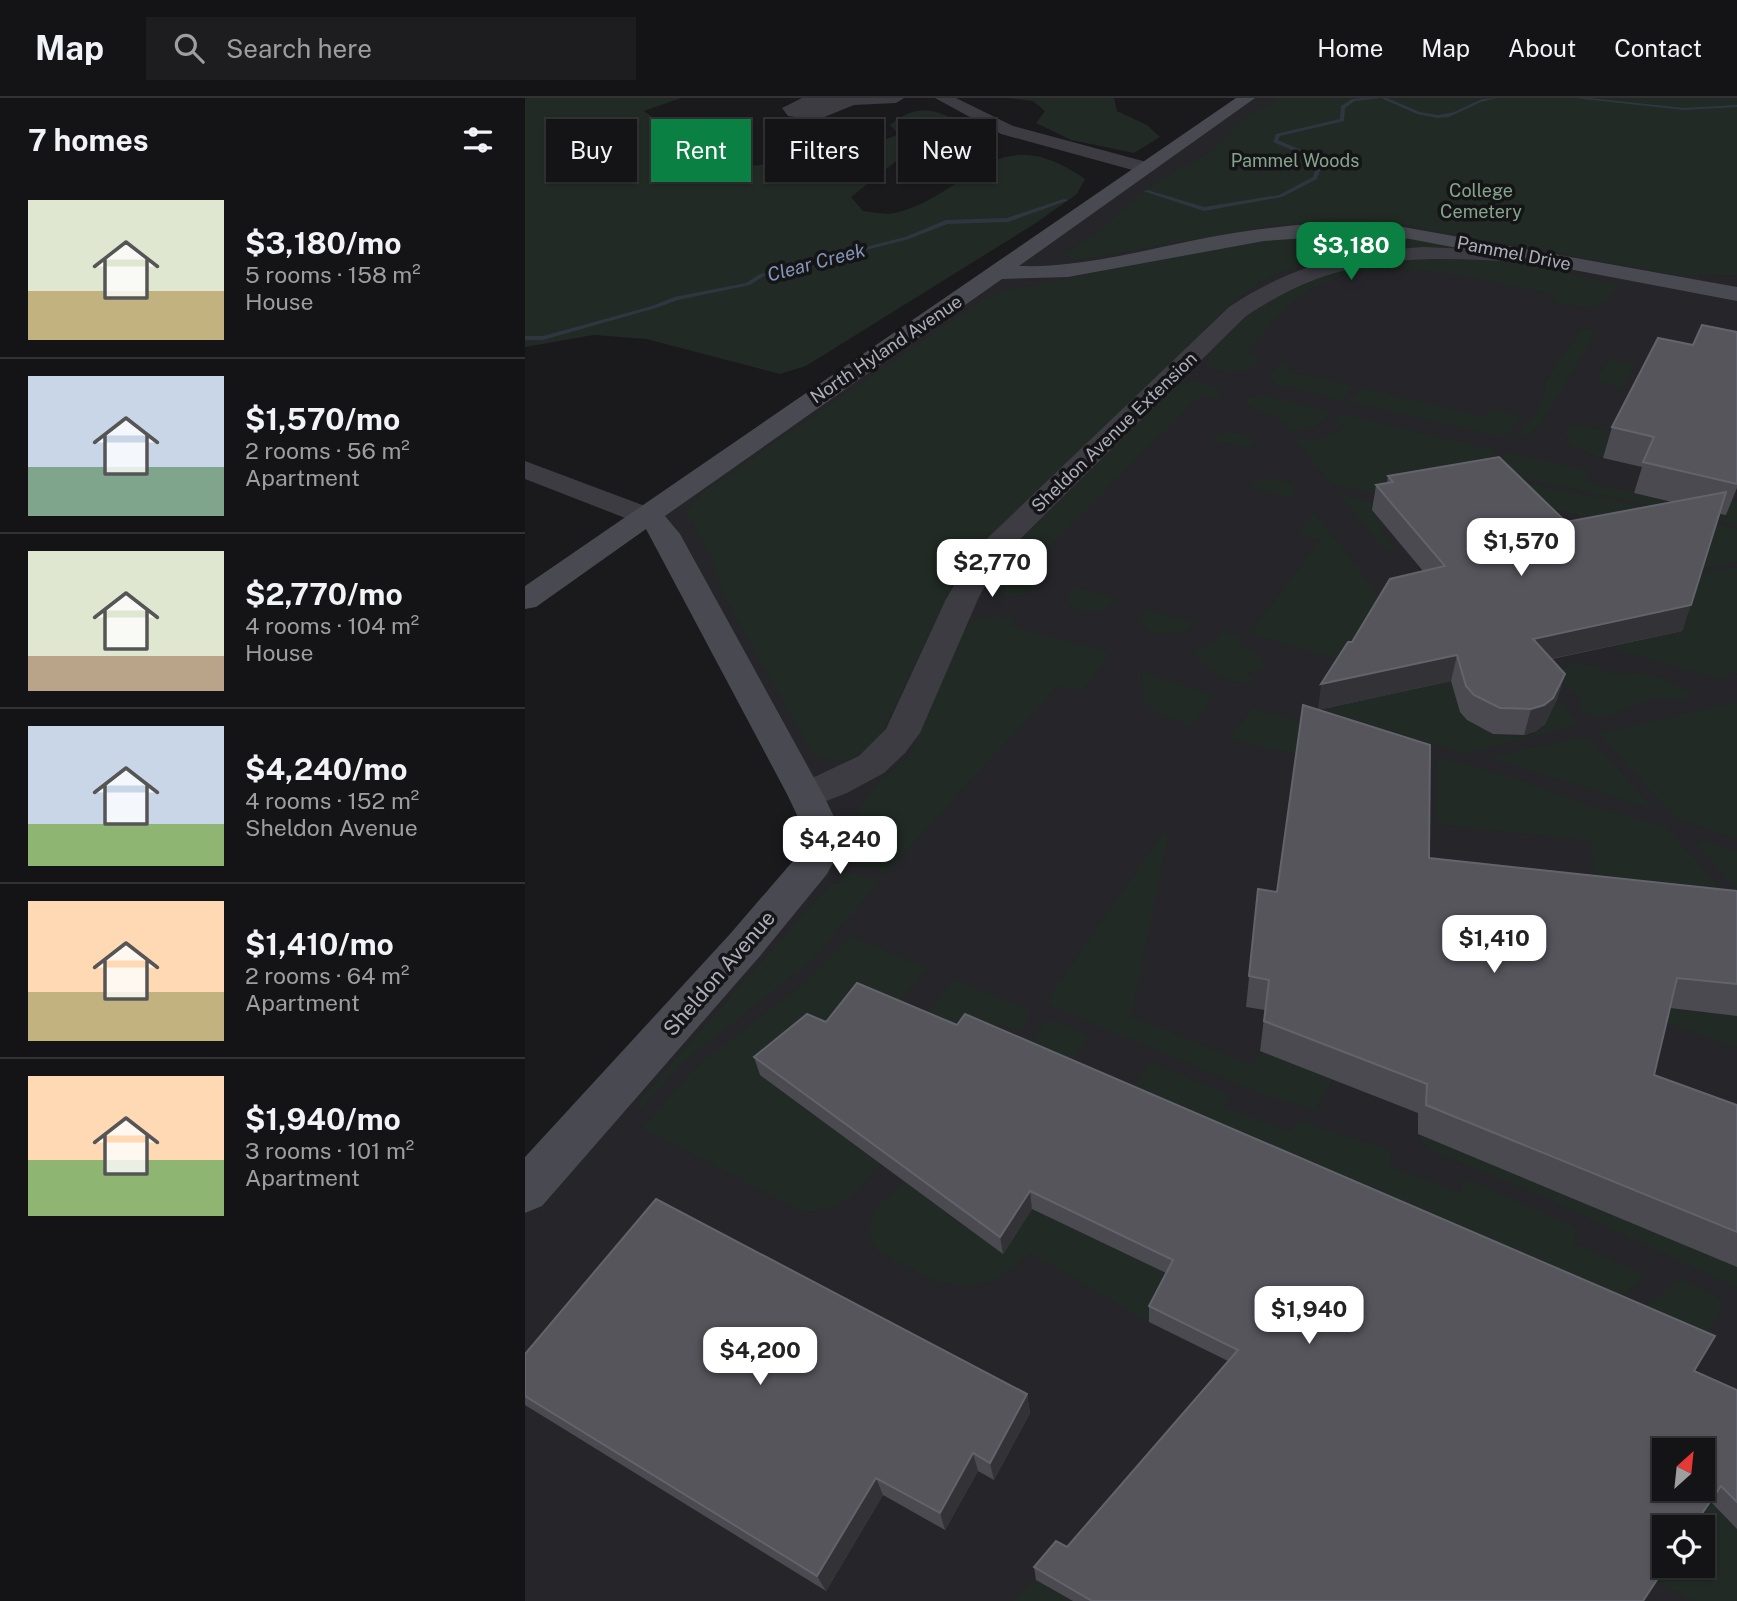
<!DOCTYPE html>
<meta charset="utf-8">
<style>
:root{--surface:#141315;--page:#1d1c1e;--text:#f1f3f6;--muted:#9d9ea0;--line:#333234;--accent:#0b8043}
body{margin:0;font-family:"Public Sans",sans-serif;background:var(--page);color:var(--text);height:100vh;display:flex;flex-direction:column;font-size:26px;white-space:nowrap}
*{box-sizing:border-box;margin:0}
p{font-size:23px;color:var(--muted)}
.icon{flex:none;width:38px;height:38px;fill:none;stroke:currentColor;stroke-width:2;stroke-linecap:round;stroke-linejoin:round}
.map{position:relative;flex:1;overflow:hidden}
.drawer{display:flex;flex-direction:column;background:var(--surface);width:525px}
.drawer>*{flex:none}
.top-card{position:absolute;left:21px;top:21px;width:665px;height:63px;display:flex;gap:14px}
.needle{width:46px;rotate:27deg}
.tools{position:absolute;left:1127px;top:1340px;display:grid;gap:14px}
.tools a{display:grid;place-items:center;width:63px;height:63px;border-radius:0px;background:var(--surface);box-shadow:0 2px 5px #0004,0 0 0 2px var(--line);font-size:35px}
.price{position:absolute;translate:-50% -60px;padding:0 16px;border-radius:14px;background:#fff;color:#222;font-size:23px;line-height:46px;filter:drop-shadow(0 2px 4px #0008)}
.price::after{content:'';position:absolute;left:50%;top:42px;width:21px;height:16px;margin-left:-10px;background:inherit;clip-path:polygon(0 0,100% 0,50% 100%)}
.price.selected{background:var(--accent);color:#fff}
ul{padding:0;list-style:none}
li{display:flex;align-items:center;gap:21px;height:175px;padding:0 28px}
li+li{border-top:2px solid var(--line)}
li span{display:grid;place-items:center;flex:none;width:196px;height:140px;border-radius:0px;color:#555}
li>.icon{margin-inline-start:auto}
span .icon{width:84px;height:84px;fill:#fffc;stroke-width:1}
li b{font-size:30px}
h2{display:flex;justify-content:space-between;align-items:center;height:84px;padding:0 28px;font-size:30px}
.pill{padding:0 24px;border-radius:0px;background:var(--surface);box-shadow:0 2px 5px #0004,0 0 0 2px var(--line);font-size:24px;line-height:63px}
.pill.selected{background:var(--accent);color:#fff}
header{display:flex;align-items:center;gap:42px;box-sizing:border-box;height:98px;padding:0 35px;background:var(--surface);border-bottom:2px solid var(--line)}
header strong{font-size:33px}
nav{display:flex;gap:38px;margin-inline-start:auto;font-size:24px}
.search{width:490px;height:63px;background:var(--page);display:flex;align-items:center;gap:18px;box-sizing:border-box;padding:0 24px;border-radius:0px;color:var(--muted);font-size:26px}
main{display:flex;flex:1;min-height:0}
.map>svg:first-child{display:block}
</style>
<header>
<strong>Map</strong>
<div class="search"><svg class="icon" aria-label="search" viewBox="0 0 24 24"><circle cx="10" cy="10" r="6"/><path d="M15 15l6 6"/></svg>Search here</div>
<nav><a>Home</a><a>Map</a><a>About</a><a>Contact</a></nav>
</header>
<main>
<section class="drawer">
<h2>7 homes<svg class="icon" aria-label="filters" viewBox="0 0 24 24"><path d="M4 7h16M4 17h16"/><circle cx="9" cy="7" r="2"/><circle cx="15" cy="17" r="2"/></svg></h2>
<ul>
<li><span style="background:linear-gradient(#dfe7d0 65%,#c2b280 0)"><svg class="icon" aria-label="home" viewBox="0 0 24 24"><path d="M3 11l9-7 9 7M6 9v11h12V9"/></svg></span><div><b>$3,180/mo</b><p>5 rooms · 158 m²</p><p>House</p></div></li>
<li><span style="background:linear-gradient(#c9d6e8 65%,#7fa58c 0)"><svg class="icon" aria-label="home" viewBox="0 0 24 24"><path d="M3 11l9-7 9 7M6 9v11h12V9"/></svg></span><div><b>$1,570/mo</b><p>2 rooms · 56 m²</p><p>Apartment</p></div></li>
<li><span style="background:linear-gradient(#dfe7d0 75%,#b9a48a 0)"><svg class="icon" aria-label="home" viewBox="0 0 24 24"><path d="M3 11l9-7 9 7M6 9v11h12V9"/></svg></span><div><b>$2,770/mo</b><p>4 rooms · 104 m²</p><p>House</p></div></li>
<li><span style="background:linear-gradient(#c9d6e8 70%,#8fb573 0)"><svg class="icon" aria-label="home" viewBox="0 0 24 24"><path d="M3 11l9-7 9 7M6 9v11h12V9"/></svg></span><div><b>$4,240/mo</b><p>4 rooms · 152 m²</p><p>Sheldon Avenue</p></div></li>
<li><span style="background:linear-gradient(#ffd9b3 65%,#c2b280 0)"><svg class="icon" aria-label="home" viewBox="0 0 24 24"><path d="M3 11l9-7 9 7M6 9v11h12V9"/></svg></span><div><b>$1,410/mo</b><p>2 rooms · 64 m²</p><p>Apartment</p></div></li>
<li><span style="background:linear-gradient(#ffd9b3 60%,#8fb573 0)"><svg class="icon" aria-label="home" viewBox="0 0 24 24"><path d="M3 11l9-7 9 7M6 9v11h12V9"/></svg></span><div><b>$1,940/mo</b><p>3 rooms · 101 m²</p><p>Apartment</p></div></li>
</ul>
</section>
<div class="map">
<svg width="1212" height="1503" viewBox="0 0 1212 1503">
<rect width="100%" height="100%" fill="#1a191c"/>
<!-- built -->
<path fill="#262529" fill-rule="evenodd" d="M 722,0 L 1212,0 L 1212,1503 L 0,1503 L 0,1093 L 298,748 L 131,424 ZM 1139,1353 L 1178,1353 L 1178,1391 L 1139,1391 ZM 1139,1430 L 1178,1430 L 1178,1468 L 1139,1468 Z"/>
<!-- green -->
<g fill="#212a24">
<path d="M 0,0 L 156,0 L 119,13 L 140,28 L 159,34 L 161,44 L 150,62 L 181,73 L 323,57 L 374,36 L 365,27 C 390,6 410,9 436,26 L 423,41 L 374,61 L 326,99 L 338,113 C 347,114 360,117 370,115 C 447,96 469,18 560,81 L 552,96 L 511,125 L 281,268 L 255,276 L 121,241 L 69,237 L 0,249 Z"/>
<path d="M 481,0 L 589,0 L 592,13 L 622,27 L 635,39 L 609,55 L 546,42 L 511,25 L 520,13 L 508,3 Z"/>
<path d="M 754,0 L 1212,0 L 1212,177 L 1156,178 L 861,124 L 802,123 L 744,128 L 550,163 L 538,156 L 574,133 L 629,85 L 685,54 L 717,22 Z"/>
<path d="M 839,133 L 954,151 L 886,152 L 871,147 L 815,153 L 747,178 L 712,200 L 450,455 L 425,493 L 352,646 C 331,661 309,671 286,653 L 198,497 L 187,461 L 161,414 L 175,396 L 458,201 L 488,191 L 746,140 Z"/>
<path d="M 910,158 L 988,164 L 1094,186 L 1083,204 L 1061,210 L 1027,204 L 1031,197 C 955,183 861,152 787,190 C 762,203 741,233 721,254 L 736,259 L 725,272 L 703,275 L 681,268 L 684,255 L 742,198 L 820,167 Z"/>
<path d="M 1058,230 L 1072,233 L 1015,328 L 1007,335 L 988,340 L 1013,313 L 1021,285 L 1033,263 Z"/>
<path d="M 1084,261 L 1111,266 L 1097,292 L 1073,282 L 1073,277 Z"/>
<path d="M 761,264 L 767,267 L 763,273 L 829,288 L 817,303 L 750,286 L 744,278 L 756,265 Z"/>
<path d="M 675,283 L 695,293 L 695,301 L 674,298 L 500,473 L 520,480 C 504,499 491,502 468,494 L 463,488 L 464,482 L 491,447 L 647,290 L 658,285 Z"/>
<path d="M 837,290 L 962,319 L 968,310 L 997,319 L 980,339 L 971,338 L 825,304 Z"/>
<path d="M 737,297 L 808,314 L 792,328 L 765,334 C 755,315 738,316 721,307 L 723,299 Z"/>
<path d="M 816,316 L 971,352 L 967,364 L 889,394 L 857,385 L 848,396 L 806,386 L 767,339 C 788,344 802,341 820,328 L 809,324 Z"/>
<path d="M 1054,327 L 1092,333 L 1078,360 L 1046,348 L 1040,335 L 1047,328 Z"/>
<path d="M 703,333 L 722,337 L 729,342 L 727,350 L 687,343 L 689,337 Z"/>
<path d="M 981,354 L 1062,372 L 1062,384 L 1201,417 L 1207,401 L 1212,402 L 1212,427 L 995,379 L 987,375 L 976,361 Z"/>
<path d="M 743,380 L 763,383 L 770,389 L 769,398 L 762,399 L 726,390 L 729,384 Z"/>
<path d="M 978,380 L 1094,403 L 1212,431 L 1212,464 L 1176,471 L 1119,433 L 1002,405 Z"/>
<path d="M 813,395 L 864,409 L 847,412 L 862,430 L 855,432 L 872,453 L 862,454 Z"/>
<path d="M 789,414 L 861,506 L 831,567 L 724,535 L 795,443 L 772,436 Z"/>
<path d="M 1212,469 L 1212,575 L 1198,577 L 1202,583 L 1082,549 L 1175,477 Z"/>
<path d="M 547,488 L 594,502 L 577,512 L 552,512 L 541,502 Z"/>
<path d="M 621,511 L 669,525 L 658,535 L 631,536 L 617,528 L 616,517 Z"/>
<path d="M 471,517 L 489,520 L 485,528 L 584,554 L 582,562 L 559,591 L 548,592 L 533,588 L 360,776 L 329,765 L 334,743 L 331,727 L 334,710 L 355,682 L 384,658 L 439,530 L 447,523 Z"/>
<path d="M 699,534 L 720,541 L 715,548 L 729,552 L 741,570 L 723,575 L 728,584 C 701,588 685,573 668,554 L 690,543 Z"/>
<path d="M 1048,565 L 1071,567 L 1087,576 C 1112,571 1141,578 1162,593 L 1164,598 L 1161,601 C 1149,601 1134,598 1122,602 C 1100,608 1075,634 1053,607 L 1056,599 L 1035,584 L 1034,573 Z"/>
<path d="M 618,574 L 689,597 L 667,628 C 630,613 613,619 618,574 Z"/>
<path d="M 948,578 L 942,622 C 962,635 1002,650 1020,626 C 1025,619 1028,608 1032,600 L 1054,627 L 939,656 L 796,611 Z"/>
<path d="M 1207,605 L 1212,606 L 1212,741 L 1150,720 L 1074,635 Z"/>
<path d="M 727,610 L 732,611 L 799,632 L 773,655 L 740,651 L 704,640 Z"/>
<path d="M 1063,638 L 1129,711 L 962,659 Z"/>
<path d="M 912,659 L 990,680 L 1059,706 L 1142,729 L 1212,809 L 1072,797 L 1065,743 L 911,726 Z"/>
<path d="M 639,734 L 644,736 L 606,918 L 727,967 L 735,953 L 808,981 L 794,1007 L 788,1012 L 739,997 L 528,909 L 524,903 L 530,890 Z"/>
<path d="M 1172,742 L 1212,753 L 1212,792 L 1175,750 Z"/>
<path d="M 322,773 L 354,785 L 288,861 L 155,967 L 113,1015 L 116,1000 L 306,785 L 313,786 Z"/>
<path d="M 325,838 L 402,870 L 365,916 L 357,1066 C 330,1093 315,1119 274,1112 L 117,1030 L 172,968 L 276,887 Z"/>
<path d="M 429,881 L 503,911 L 503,922 L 495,933 L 473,927 L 393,928 Z"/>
<path d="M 1137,910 L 1212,918 L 1212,950 L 1134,922 Z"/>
<path d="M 524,924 L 533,924 L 564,938 L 548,963 L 608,989 L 624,963 L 704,997 L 699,1009 L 766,1034 L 772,1022 L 868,1053 L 863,1068 L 935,1095 L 940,1080 L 1053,1130 L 1049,1145 L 1121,1177 L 1083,1213 L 498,958 L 519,926 Z"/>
<path d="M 893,1036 L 1212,1169 L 1212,1190 L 1017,1098 L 910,1054 L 898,1046 Z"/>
<path d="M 380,1083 L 478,1155 L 507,1111 L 647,1178 L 624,1224 L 505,1155 L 468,1184 L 441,1188 L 414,1185 L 352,1153 L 345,1141 L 344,1127 L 353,1109 Z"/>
<path d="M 1154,1181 L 1191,1197 L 1196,1203 L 1196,1212 L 1178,1242 L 1114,1213 Z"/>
<path d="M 1187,1395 L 1192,1412 L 1212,1431 L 1212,1503 L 1170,1503 L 1128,1483 L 1139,1468 L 1178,1468 L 1178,1430 L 1164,1430 Z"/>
<path d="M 511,1482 L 548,1503 L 487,1503 Z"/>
</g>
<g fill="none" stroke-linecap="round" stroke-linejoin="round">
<!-- stream -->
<g fill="#2f3640" fill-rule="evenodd">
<path d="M 837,0 L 862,0 L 895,14 L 913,17 L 929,14 L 957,1 L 973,0 L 956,4 L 924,19 L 913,20 L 892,16 L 856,0 L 830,3 L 820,10 L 819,23 L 755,38 L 753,42 L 799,62 L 792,81 L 757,99 L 679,113 L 618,93 L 623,92 L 679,109 L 754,97 L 788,79 L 793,63 L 748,44 L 751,36 L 815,21 L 816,8 L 827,1 Z"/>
<path d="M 1049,0 L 1065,0 L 1159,10 L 1212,7 L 1212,9 L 1159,12 Z"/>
<path d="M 539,101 L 544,102 L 483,124 L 422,126 L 384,141 L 239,178 L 225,187 L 153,202 L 131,210 L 18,242 L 0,242 L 0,238 L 18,238 L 127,208 L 149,199 L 221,185 L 235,176 L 380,139 L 421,122 L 482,120 Z"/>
</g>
<!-- street -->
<g fill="#3d3c43" fill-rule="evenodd">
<path d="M 277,0 L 379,0 L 371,5 L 329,7 L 292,22 L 263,18 L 257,10 Z"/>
<path d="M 410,0 L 431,0 L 488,28 L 629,66 L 631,70 L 622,76 L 476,36 Z"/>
<path d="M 898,149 L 1018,154 L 1029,160 L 1018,166 C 903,158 819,151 720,219 L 473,463 L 453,501 L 395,635 L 380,655 L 359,675 L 322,695 L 281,711 L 268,707 L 263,698 L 268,689 L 334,658 L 361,631 L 421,501 L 449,453 L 704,209 C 767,167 823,154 898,149 Z"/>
<path d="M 0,363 L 128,411 L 132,417 L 128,423 L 118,426 L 108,423 L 0,381 Z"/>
</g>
<!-- secondary -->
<path fill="#494951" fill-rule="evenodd" d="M 711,0 L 730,0 L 494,168 C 557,170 618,152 680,140 C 738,129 796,123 856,125 L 1212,189 L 1212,203 L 885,141 L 826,137 L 739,143 L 543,179 L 477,181 L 140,418 L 155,436 L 299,698 L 317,736 L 317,748 L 302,776 L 235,858 L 17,1108 L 0,1115 L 0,1059 L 205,836 L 274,756 C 285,737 271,716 263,698 L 121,431 L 11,509 L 0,511 L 0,488 Z"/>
</g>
<!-- wall -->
<g fill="#4b4a51">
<path d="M 1212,234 L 1212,390 L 1201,417 L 1195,416 L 1157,533 L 1027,561 L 1040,576 L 1032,601 L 1020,626 L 1011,633 L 999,637 L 968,636 L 942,622 L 935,614 L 926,583 L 793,612 L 904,760 L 1212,793 L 1212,918 L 1145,910 L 1129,977 L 1212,1007 L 1212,1169 L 893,1036 L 893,1015 L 735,953 L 740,912 L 721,909 L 733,791 L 752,794 L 793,611 L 827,544 L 898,473 L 847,412 L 851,387 L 862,385 L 863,378 L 1041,424 L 1147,404 L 1109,395 L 1117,369 L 1078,360 L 1087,329 L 1168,247 Z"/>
<path d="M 229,959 L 1169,1273 L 1212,1292 L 1212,1431 L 1185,1403 L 1118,1503 L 548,1503 L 511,1482 L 509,1469 L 542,1449 L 703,1263 L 624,1224 L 624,1208 L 641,1175 L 507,1111 L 478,1156 L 235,977 Z"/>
<path d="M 0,1256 L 502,1296 L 505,1315 L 469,1382 L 453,1373 L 420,1432 L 358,1397 L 301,1493 L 0,1307 Z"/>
</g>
<!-- shaded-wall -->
<g fill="#333237">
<path d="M 1166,507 L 1157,533 L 1001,566 L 1008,541 Z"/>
<path d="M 932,557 L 926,583 L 793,612 L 796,586 Z"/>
<path d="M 1040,576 L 1032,601 L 1020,626 L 1011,633 L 999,637 L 1006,611 Z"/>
<path d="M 505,1093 L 507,1111 L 478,1156 L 475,1139 Z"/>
<path d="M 502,1296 L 505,1315 L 469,1382 L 465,1365 Z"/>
<path d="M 448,1355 L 453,1373 L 420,1432 L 415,1415 Z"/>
<path d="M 351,1380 L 358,1397 L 301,1493 L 292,1478 Z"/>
</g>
<!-- building -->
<g fill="#56555c" stroke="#63636b" stroke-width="2" fill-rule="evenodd">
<path d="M 1177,227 L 1212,234 L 1212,386 L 1118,364 L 1129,339 L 1087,329 L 1133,240 L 1168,247 Z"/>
<path d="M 974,359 L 1041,424 L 1201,394 L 1166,507 L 1008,541 L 1040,576 L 1028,600 L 1019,607 L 1006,611 L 975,610 L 949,597 L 941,588 L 932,557 L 796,586 L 823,544 L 827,544 L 865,481 L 920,468 L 851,387 L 868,384 L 863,378 Z"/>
<path d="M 778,607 L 905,647 L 904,760 L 1212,793 L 1212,886 L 1152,880 L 1129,977 L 1212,1007 L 1212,1134 L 901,1007 L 902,986 L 739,923 L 744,882 L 724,878 L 733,791 L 752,794 Z"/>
<path d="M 332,885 L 432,927 L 440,916 L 1190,1238 L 1169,1273 L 1212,1292 L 1212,1404 L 1196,1388 L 1167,1430 L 1139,1430 L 1139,1468 L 1141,1468 L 1118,1503 L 567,1503 L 509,1469 L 531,1443 L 542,1449 L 713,1252 L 624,1208 L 648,1162 L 505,1093 L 475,1139 L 229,959 L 282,916 L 301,924 ZM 1139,1353 L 1178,1353 L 1178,1391 L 1139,1391 Z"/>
<path d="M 131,1101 L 502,1296 L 465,1365 L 448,1355 L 415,1415 L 351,1380 L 292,1478 L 0,1298 L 0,1256 Z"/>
</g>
<g text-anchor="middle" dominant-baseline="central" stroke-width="7" stroke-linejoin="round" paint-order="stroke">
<!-- far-park labels -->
<g font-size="18" fill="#84a58c" stroke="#151417">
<text x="770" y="62">Pammel Woods</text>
<text x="956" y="92">College<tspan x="956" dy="21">Cemetery</tspan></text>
</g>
<!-- far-street labels -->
<g font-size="18" fill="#acaebb" stroke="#151417">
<text transform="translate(989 155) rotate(11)">Pammel Drive</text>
<text transform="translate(361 251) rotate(-34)">North Hyland Avenue</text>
<text transform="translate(589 334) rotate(-44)">Sheldon Avenue Extension</text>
</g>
<!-- far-water labels -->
<g font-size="19" font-style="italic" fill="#8496b5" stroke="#151417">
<text transform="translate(291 164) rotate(-15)">Clear Creek</text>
</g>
<!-- street labels -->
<g font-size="21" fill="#acaebb" stroke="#151417">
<text transform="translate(194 875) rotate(-49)">Sheldon Avenue</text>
</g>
</g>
</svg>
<div class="tools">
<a><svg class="needle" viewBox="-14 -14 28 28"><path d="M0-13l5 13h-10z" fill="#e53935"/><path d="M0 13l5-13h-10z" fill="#9d9ea0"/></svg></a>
<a><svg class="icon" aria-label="locate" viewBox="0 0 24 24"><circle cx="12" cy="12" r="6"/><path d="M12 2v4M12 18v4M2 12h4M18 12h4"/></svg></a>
</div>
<b class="price selected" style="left:826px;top:184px">$3,180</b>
<b class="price" style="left:996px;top:480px">$1,570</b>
<b class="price" style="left:467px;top:501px">$2,770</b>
<b class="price" style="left:315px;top:778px">$4,240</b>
<b class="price" style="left:969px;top:877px">$1,410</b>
<b class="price" style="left:784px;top:1248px">$1,940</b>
<b class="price" style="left:235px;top:1289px">$4,200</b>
<div class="top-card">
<a class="pill">Buy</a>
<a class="pill selected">Rent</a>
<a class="pill">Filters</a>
<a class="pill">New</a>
</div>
</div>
</main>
